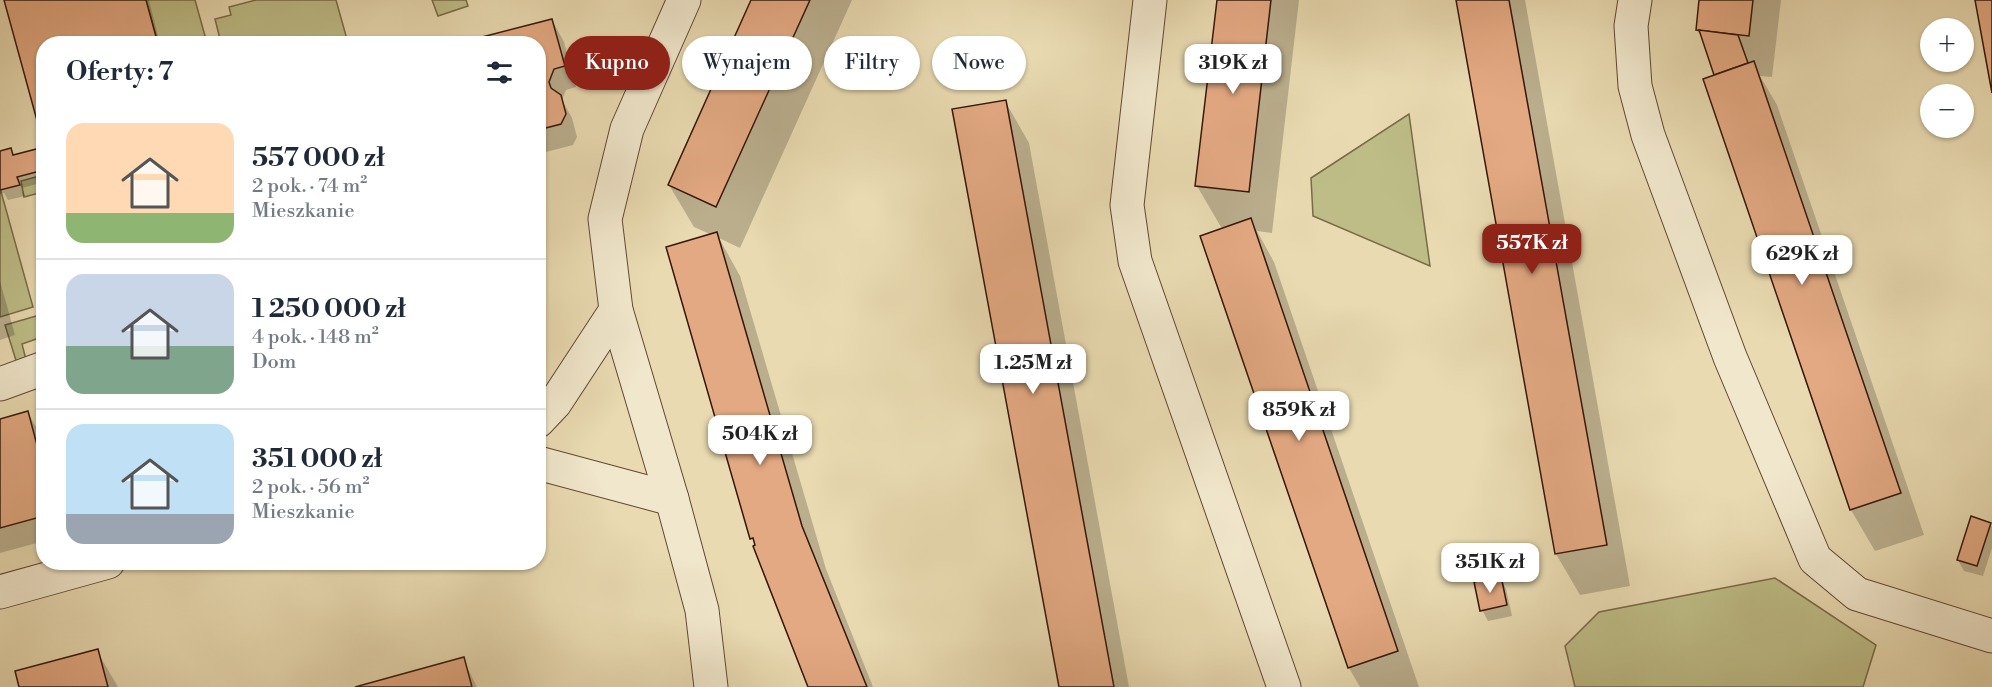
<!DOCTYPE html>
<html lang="pl">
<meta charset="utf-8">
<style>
:root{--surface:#fff;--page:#f6f6f7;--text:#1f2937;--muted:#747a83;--line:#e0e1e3;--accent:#8f2418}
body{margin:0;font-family:"Libre Bodoni",serif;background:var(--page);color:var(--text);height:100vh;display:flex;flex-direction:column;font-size:22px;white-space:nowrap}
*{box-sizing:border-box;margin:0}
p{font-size:20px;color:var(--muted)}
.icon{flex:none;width:33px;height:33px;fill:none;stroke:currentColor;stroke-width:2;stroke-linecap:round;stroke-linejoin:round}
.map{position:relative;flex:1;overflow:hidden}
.drawer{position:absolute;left:36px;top:36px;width:510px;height:534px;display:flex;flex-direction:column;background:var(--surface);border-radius:24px;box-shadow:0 2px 4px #0004}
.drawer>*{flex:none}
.guide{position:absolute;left:564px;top:36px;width:570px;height:54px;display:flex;gap:12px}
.tools{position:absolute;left:1920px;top:18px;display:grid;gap:12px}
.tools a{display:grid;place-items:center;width:54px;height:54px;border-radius:50%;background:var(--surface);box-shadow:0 2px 4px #0004;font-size:30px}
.price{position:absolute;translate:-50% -51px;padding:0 14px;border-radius:12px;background:#fff;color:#222;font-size:20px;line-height:39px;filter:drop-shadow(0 2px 3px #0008)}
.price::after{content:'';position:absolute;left:50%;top:36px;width:18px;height:14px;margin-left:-9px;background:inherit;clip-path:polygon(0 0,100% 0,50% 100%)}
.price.on{background:var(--accent);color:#fff}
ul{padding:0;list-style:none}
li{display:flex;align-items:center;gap:18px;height:150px;padding:0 30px}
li+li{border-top:2px solid var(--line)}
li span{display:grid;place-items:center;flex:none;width:168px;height:120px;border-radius:18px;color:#555}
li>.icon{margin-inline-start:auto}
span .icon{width:72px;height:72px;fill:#fffc;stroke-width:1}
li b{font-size:26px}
h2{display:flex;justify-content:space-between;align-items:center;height:72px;padding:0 30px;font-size:26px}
.pill{padding:0 21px;border-radius:27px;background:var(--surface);box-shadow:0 2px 4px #0004;font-size:21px;line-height:54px}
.pill.on{background:var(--accent);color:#fff}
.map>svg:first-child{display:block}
</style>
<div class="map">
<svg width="1992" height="687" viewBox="0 0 1992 687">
<rect width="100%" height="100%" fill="#e9dab1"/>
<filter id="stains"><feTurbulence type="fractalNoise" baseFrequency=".00333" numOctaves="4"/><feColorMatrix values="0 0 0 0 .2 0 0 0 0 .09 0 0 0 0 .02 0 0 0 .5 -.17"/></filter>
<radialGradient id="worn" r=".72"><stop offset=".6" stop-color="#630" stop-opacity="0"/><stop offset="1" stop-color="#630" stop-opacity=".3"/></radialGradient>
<!-- green -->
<g fill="#bebd87" stroke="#7a6a48" stroke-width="1.5">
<path d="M 146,0 L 195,0 L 207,43 L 158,43 Z"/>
<path d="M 256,0 L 336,0 L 348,43 L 221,43 L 215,19 L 231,15 L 229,7 Z"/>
<path d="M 432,0 L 466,0 L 468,6 L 438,16 Z"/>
<path d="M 1409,114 L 1430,266 L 1313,216 L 1311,178 Z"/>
<path d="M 43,175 L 43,192 L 24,197 L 21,181 Z"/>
<path d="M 0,188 L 33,307 L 0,317 Z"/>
<path d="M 43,314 L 43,341 L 42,337 L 22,344 L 28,368 L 18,367 L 5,325 Z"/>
<path d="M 1775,578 L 1876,645 L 1863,687 L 1575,687 L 1565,646 L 1599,612 Z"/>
</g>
<!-- shadow -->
<g fill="#0003">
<path d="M 5,0 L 149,0 L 160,44 L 44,44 Z"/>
<path d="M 753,0 L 852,0 L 740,248 L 719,238 L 740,276 L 826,569 L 873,687 L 810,687 L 752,538 L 712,235 L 694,227 L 669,185 Z"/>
<path d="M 1219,0 L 1299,0 L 1272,233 L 1257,231 L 1274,262 L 1419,687 L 1360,687 L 1349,668 L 1202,237 L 1227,228 L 1221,227 L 1197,186 Z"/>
<path d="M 1457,0 L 1525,0 L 1630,586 L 1580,595 L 1556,554 Z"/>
<path d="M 1701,0 L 1781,0 L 1772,77 L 1760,76 L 1777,105 L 1924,535 L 1875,551 L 1851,510 L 1704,80 L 1716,76 L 1705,43 L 1697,30 Z"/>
<path d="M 552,20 L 564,42 L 576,87 L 566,90 L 562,100 L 572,118 L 577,137 L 573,145 L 538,154 L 538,44 Z"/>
<path d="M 1005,101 L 1029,143 L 1129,687 L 1060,687 Z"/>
<path d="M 44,149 L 44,182 L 22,188 L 25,196 L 8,200 L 4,193 L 0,194 L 0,153 L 11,150 L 14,157 Z"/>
<path d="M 0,281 L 15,335 L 0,340 Z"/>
<path d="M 28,413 L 40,434 L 44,445 L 44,541 L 0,553 L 0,421 Z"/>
<path d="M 1990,524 L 1992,527 L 1992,548 L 1983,576 L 1964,571 L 1958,560 Z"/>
<path d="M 1500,578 L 1506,589 L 1512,616 L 1488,621 L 1482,610 Z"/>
<path d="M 97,651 L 118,687 L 21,687 Z"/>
<path d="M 463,659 L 477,687 L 361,687 Z"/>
</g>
<!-- building -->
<g fill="#e3a982" stroke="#351609" stroke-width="1.5">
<path d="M 4,0 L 146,0 L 158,44 L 44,44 L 44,146 Z"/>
<path d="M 751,0 L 810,0 L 716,207 L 668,185 Z"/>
<path d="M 1217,0 L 1271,0 L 1249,192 L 1195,186 Z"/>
<path d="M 1456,0 L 1509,0 L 1607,545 L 1555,554 Z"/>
<path d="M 1699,0 L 1753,0 L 1749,36 L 1696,30 Z"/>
<path d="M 1975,0 L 1992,0 L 1992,93 Z"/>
<path d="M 552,19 L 565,66 L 554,69 L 549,82 L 551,88 L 561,95 L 566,114 L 561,124 L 538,130 L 538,44 L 455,44 Z"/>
<path d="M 1699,30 L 1738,35 L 1748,63 L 1714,75 Z"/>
<path d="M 1754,61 L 1901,493 L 1850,510 L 1703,79 Z"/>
<path d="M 1006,100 L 1114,687 L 1059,687 L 952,109 Z"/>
<path d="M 44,147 L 44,170 L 17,177 L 20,185 L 0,190 L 0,151 L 11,148 L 13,155 Z"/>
<path d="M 1251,218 L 1398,651 L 1348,668 L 1200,236 Z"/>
<path d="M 717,232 L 802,526 L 867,687 L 808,687 L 753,546 L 755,545 L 753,538 L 750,539 L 666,247 Z"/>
<path d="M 28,411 L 37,445 L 44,444 L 44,516 L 0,528 L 0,419 Z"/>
<path d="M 1971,516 L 1991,523 L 1977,566 L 1957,560 Z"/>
<path d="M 1501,576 L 1507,605 L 1480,611 L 1474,582 Z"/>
<path d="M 98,649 L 108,687 L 19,687 L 15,671 Z"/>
<path d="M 464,657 L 472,687 L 355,687 Z"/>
</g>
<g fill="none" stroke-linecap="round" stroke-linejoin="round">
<defs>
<g id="minor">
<path d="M 684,0 L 627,129 L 605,219 L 616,310 L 672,499 L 702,610 L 711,687"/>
<path d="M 1150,0 L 1127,205 L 1135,261 L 1284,687"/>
<path d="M 1635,0 L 1631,26 L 1635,86 L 1648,135 L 1730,357 L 1815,559 L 1857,594 L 1992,636"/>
<path d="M 0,384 L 44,368"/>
<path d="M 538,421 L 555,403 L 616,310"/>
<path d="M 538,463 L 672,499"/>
<path d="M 0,592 L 108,562"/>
</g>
</defs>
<!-- minor casing -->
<use href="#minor" stroke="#624733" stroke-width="35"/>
<!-- minor -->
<use href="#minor" stroke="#f1e7cc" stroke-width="33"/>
</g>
<rect width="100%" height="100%" filter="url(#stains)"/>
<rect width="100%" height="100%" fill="url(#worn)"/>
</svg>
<div class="tools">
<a>+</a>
<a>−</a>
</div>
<b class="price" style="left:1233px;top:95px">319K zł</b>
<b class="price on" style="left:1532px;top:275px">557K zł</b>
<b class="price" style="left:1802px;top:286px">629K zł</b>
<b class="price" style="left:1033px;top:395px">1.25M zł</b>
<b class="price" style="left:1299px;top:442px">859K zł</b>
<b class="price" style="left:760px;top:466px">504K zł</b>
<b class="price" style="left:1490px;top:594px">351K zł</b>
<div class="guide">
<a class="pill on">Kupno</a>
<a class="pill">Wynajem</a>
<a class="pill">Filtry</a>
<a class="pill">Nowe</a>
</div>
<section class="drawer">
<h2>Oferty: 7<svg class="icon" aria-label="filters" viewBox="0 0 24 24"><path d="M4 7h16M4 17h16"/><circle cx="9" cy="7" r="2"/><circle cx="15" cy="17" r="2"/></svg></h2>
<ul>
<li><span style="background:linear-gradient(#ffd9b3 75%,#8fb573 0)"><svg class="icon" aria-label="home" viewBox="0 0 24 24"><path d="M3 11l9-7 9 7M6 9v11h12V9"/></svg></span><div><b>557 000 zł</b><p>2 pok. · 74 m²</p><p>Mieszkanie</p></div></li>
<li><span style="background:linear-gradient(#c9d6e8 60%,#7fa58c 0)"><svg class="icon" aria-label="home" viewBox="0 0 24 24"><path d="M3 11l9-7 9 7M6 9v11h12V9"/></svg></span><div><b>1 250 000 zł</b><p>4 pok. · 148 m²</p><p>Dom</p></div></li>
<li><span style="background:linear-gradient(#bfe0f5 75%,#9aa5b1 0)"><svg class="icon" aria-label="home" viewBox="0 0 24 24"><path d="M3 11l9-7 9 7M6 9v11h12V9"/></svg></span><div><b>351 000 zł</b><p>2 pok. · 56 m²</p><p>Mieszkanie</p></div></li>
</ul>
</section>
</div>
